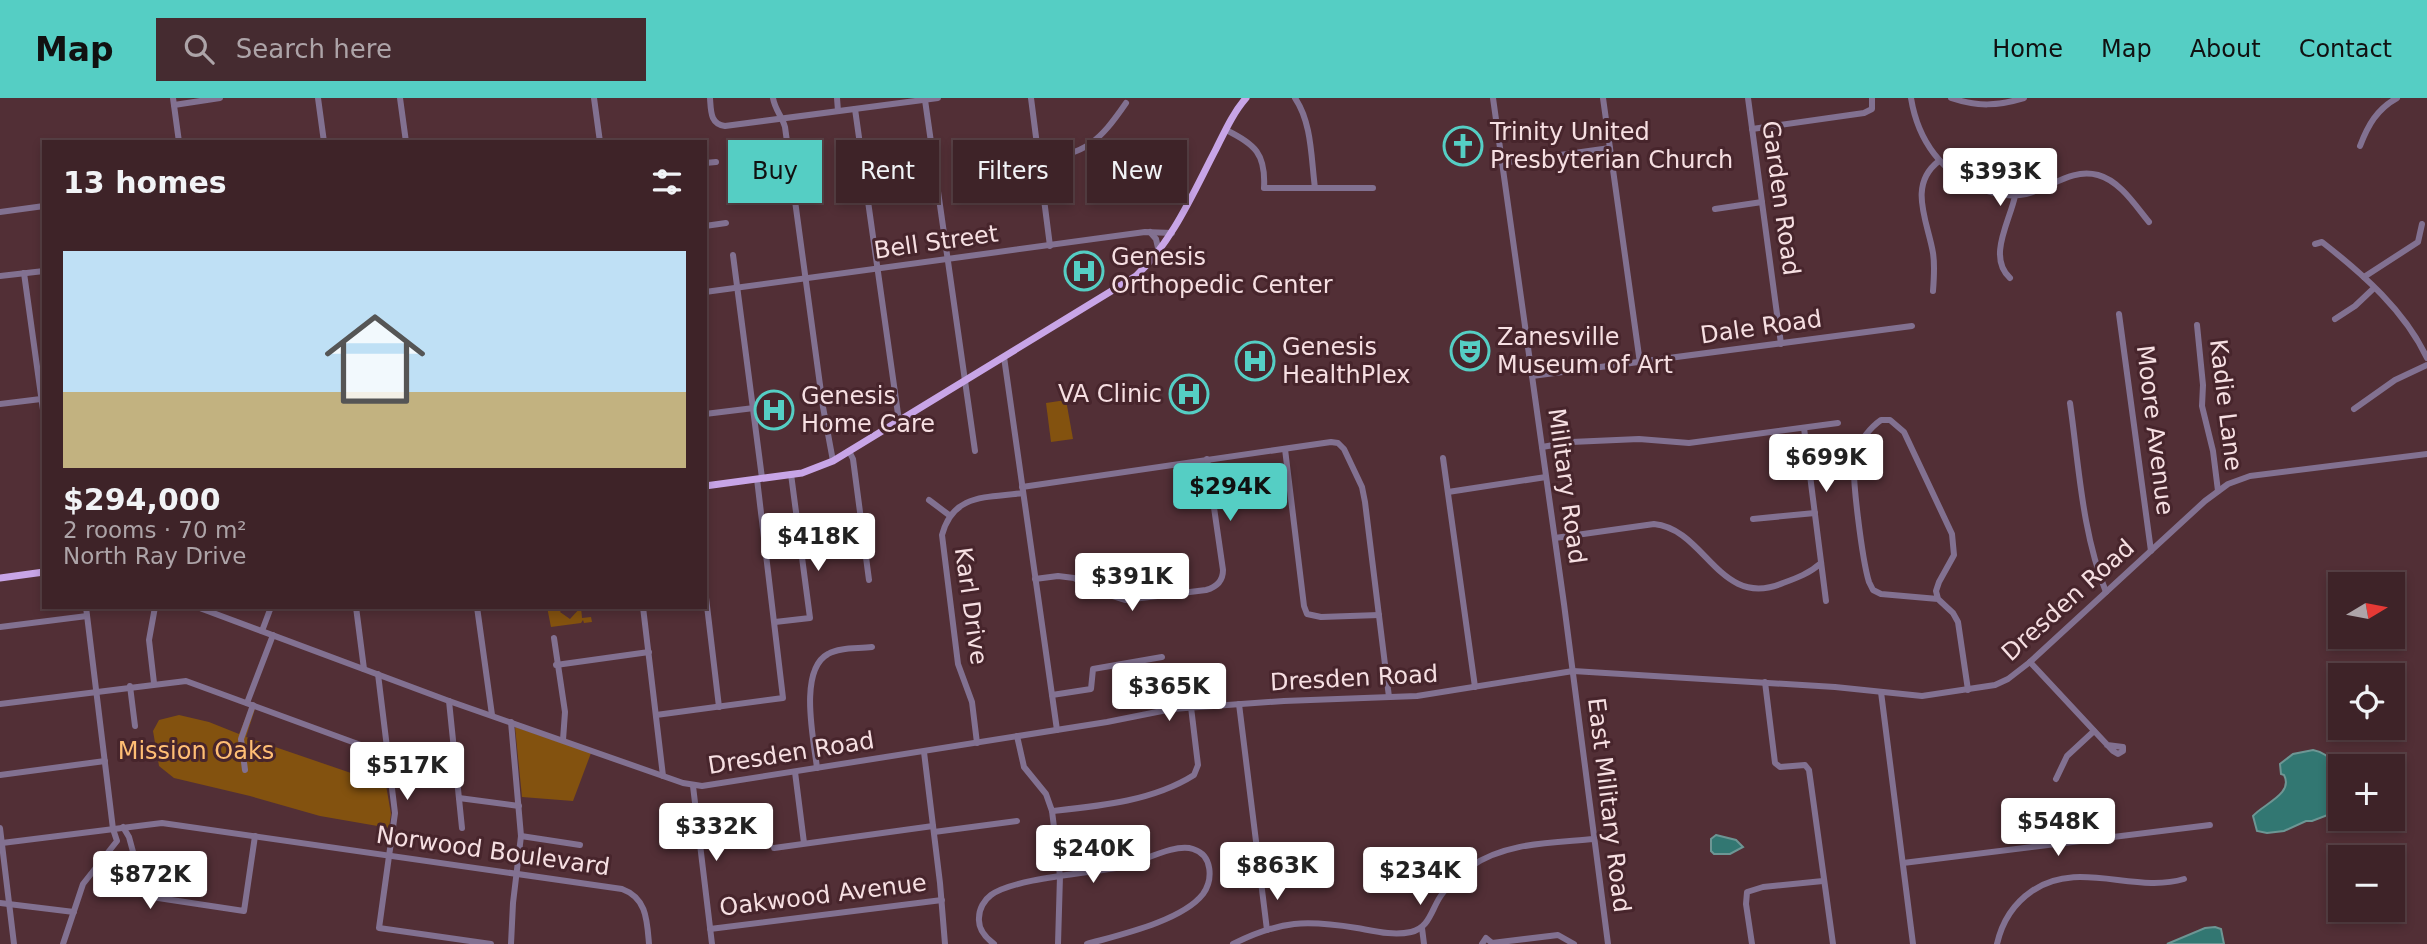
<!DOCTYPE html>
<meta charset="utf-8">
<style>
:root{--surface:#3e2328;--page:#452b30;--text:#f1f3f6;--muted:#ada4a8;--line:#574045;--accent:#55cec4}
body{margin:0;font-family:"DejaVu Sans",sans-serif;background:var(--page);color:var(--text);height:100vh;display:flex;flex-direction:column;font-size:26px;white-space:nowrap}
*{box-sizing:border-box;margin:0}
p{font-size:23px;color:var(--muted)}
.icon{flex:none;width:38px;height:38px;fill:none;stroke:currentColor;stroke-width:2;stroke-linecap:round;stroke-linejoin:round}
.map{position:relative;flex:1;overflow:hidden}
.details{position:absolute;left:42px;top:42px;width:665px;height:469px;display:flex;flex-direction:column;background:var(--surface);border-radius:0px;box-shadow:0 4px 10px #0003,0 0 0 2px var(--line)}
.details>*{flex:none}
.guide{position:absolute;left:728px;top:42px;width:665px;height:63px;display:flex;gap:14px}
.needle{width:46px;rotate:80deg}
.controls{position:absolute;left:2328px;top:474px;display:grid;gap:14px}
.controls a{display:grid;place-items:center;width:77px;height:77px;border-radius:0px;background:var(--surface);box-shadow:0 4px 10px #0003,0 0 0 2px var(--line);font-size:35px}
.price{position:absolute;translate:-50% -60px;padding:0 16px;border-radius:7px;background:#fff;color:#222;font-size:23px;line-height:46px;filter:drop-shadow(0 2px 4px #0008)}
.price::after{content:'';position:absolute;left:50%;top:42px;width:21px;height:16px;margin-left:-10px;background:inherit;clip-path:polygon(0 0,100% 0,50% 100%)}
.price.current{background:var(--accent);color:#111}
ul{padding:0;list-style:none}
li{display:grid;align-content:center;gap:14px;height:371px;padding:0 21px}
li span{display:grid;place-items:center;height:217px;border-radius:0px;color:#555}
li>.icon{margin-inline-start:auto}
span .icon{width:126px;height:126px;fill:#fffc;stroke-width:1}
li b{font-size:30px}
h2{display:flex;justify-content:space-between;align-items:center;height:84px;padding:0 21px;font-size:30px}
.tag{padding:0 24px;border-radius:0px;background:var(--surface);box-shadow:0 4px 10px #0003,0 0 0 2px var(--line);font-size:24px;line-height:63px}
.tag.current{background:var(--accent);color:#111}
header{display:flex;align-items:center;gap:42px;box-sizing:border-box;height:98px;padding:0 35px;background:var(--accent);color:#111}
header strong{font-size:33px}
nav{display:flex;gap:38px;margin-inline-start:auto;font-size:24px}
.search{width:490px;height:63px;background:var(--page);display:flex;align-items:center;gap:18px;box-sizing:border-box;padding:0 24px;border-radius:0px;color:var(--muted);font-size:26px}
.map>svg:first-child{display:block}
</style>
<header>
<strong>Map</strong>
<div class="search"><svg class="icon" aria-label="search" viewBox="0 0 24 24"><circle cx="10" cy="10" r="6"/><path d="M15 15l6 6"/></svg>Search here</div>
<nav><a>Home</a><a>Map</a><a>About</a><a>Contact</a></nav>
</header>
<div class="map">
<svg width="2427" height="846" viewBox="0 0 2427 846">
<rect width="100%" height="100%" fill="#522f36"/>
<!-- green -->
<g fill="#83520f">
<path d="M 1066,302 L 1073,341 L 1051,344 L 1046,305 Z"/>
<path d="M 547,509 L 564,509 L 560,514 L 570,521 L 581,509 L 582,520 L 591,519 L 592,524 L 584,525 L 583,522 L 581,525 L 551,529 Z"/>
<path d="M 250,609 L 255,611 L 246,639 L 386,687 L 391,716 L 389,730 L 320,718 L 250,698 L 174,680 L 159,668 L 153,633 L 159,622 L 179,617 L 209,624 L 239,636 Z"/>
<path d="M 515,629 L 591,655 L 573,703 L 522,699 Z"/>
</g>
<!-- water -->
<g fill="#327772" stroke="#6d9694" stroke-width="2">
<path d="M 2313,652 C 2343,658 2342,693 2333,715 L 2312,723 L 2306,723 L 2284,733 L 2267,735 L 2257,733 L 2253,718 C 2263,706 2294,696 2284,677 L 2281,676 L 2280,666 L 2293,656 Z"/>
<path d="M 1716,737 L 1736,742 L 1743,749 L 1730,756 L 1714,756 L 1711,753 L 1711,741 Z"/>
<path d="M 2215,829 L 2221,831 L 2224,846 L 2167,846 L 2205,830 Z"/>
</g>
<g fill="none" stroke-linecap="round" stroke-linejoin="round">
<!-- minor -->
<g stroke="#827191" stroke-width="6">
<path d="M 173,0 L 179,44"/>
<path d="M 318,0 L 324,44"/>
<path d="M 400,0 L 406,44"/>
<path d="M 594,0 L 600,44"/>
<path d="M 710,0 C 711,13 710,26 725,28 L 938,0"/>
<path d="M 773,0 C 775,12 782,18 785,29 L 823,309 L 833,363"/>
<path d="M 837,0 L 838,13"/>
<path d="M 1031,0 L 1050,148"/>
<path d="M 1295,0 C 1312,25 1311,60 1315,90"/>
<path d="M 1493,0 L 1564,506 L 1608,846"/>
<path d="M 1603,0 L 1640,265"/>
<path d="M 1748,0 L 1781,246"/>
<path d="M 1911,0 C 1918,43 1942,76 1984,92 C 1998,97 2012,99 2026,96 C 2051,90 2071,70 2098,77 C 2120,83 2135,107 2149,124"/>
<path d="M 1951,0 C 1978,9 1997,8 2024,0"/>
<path d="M 925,2 L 975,353"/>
<path d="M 174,7 L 220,0"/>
<path d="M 855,11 L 899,323"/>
<path d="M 1752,31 L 1864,15 L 1872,11 L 1872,0"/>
<path d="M 1226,32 C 1255,46 1266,56 1264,90 L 1373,90"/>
<path d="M 2360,48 C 2368,27 2377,11 2397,0"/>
<path d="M 1039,63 C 1087,55 1099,44 1126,5"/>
<path d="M 705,65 L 716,64"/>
<path d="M 1502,65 L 1610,50"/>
<path d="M 1715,111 L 1762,104"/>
<path d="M 0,114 L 44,108"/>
<path d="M 705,128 L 726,125"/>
<path d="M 1150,134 L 1156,141 L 1159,154"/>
<path d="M 2315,146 L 2322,144 C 2363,176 2405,213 2427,260"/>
<path d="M 733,157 L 762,380"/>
<path d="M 24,175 L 44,319"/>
<path d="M 0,178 L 44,173"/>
<path d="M 2364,179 L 2418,144 L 2422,126"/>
<path d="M 2010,180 C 1987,159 2010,123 2015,98"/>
<path d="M 1933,193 C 1934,180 1935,167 1933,155 C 1928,124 1907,87 1939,63"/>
<path d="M 705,194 L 1145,134 L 1172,135"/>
<path d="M 2119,216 L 2151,453"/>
<path d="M 2335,221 L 2355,208 L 2374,190"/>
<path d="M 2197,227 L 2203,287 L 2202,308 L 2213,353 L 2218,393"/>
<path d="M 1004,259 L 1057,632"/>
<path d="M 1532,278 L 1912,228"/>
<path d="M 2070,305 C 2079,368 2082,435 2106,494"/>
<path d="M 0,306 L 41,301"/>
<path d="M 2354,311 L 2395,282 L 2427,267"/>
<path d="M 705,316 L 754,310"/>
<path d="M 1804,330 L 1826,503"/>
<path d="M 1542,349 L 1571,344 L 1639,341 L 1689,345 L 1838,325"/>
<path d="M 1285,351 L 1304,508 L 1307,516 L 1321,519 L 1379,517"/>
<path d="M 849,353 L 853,361 L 869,482"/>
<path d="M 1443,360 L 1475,589"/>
<path d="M 1022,389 L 1331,344 L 1338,345 L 1344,351 L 1362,389 L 1365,404 L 1389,599"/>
<path d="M 1448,394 L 1546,379"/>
<path d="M 929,402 L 949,417"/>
<path d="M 1753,421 L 1815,415"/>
<path d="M 1555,440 L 1654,426 C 1706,431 1719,512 1783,485 C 1797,480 1810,475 1821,465"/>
<path d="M 1035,481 L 1058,478 L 1074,480 L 1109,497 L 1125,502 L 1206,492 C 1217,489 1223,483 1223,472 L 1207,361"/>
<path d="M 705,491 L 719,609"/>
<path d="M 1938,501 L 1881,496 L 1873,492 L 1869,484 C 1863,465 1850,372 1855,356 C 1859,343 1871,329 1881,322 L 1890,322 L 1904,334 L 1952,436 L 1954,457 L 1939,484 L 1936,493 L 1938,501 L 1953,515 L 1958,524 L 1968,592"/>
<path d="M 197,509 L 449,603 L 683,685 L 702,688 L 1107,624 L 1172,611 L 1284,603 L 1417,598 L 1573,573 L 1835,589 L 1922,598 L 1995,587 L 2008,581 L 2030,564 L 2205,403 L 2228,386 L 2250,378 L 2427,356"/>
<path d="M 356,509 L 364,571"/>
<path d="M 477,509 L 492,617"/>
<path d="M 643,509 L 663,678"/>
<path d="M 775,524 L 810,520 L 791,376"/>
<path d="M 0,529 L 87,518"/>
<path d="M 262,533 L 271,509"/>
<path d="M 554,540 L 565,614 L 563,642"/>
<path d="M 2030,564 L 2113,653 L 2118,656 L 2123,653 L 2123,649 L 2107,647"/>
<path d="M 556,567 L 649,554"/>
<path d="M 378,576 L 395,715 L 379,830 L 491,846"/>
<path d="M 1765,584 L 1775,665 L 1780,669 L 1805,667 L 1809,672 L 1833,846"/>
<path d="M 154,585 L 149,542 L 155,509"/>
<path d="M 130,588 L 135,628"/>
<path d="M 1881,594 L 1913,846"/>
<path d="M 1052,597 L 1091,591 L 1093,571 L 1162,559"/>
<path d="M 449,603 L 462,730"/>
<path d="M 247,605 L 273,537"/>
<path d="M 0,606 L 186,583 L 388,657"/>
<path d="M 1239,606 L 1267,832"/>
<path d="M 656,617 L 783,600 L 757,381"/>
<path d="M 511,624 L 521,738 L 513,805 L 511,846"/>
<path d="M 1017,638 L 1024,669 L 1046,696 L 1052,713 C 1100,708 1153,703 1194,677 L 1198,667 L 1191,609"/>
<path d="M 977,645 L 972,604 L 958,566 L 942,437 C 953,395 987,400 1023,395"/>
<path d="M 924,654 L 940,785 L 945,846"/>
<path d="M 817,670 C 814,643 798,572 828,556 C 840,549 858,551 872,549"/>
<path d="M 245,672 L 241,641 L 253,607"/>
<path d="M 795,674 L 804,745"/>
<path d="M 0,677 L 105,663"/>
<path d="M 2056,681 L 2067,658 L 2094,633"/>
<path d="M 693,688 L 712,846"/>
<path d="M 459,700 L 519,708"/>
<path d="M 1052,713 L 1060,778 L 1058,846"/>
<path d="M 123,729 L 129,739 L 145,798 L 244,813 L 255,738"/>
<path d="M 0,730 L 14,846"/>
<path d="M 934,734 L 1017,723"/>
<path d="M 521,738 L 580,747"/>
<path d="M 2,745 L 162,725 L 622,791 C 647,800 647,823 649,846"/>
<path d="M 774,750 L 933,728"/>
<path d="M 1903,765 L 2210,727"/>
<path d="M 0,805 L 74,814"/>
<path d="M 1422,830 L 1424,846"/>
<path d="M 710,831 L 942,802"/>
<path d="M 63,846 L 83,786 L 117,743 L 113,731 L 86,509"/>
<path d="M 994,846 C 986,840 978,831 979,820 C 979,811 984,802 991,797 C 1014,780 1091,775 1121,769 C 1142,764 1174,745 1193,751 C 1213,757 1213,782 1203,796 C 1182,823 1119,837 1087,846"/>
<path d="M 1233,846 C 1281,822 1307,822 1357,830 C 1374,833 1393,838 1411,834 C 1429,830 1431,813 1440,799 C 1447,788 1460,777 1470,769 C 1505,744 1553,745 1594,741"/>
<path d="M 1482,846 L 1486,840 L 1492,845 L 1558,837 L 1574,846"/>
<path d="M 1752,846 L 1746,806 L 1747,794 L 1763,789 L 1823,783"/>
<path d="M 1997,846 C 2002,824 2013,806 2032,793 C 2078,761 2134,796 2184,781"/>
</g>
<!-- major -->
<g stroke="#c8a5e7" stroke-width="7">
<path d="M 705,388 L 802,375 L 833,363 L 1136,178 C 1173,143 1193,95 1216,51 C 1225,33 1233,15 1246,0"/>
<path d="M 0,480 L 44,474"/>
</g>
</g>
<!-- icons -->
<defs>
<symbol id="church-ring" viewBox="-11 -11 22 22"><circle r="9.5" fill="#47252c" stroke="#55cec4" stroke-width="1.5"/><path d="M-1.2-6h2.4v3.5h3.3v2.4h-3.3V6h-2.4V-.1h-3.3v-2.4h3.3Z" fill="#55cec4"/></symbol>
<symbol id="hospital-ring" viewBox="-11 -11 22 22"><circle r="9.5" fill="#47252c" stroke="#55cec4" stroke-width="1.5"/><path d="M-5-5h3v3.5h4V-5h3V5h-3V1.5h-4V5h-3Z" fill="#55cec4"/></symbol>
<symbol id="theatre-ring" viewBox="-11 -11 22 22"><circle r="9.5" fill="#47252c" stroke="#55cec4" stroke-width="1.5"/><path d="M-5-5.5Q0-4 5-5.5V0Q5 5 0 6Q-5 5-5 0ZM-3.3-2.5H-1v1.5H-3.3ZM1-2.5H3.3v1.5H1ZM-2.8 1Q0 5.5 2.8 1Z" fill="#55cec4"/></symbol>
</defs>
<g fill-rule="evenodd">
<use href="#church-ring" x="1441" y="26" width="44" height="44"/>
<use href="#hospital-ring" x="1062" y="151" width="44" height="44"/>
<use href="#theatre-ring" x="1448" y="231" width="44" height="44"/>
<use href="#hospital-ring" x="1233" y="241" width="44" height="44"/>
<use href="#hospital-ring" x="1167" y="274" width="44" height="44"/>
<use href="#hospital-ring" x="752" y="290" width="44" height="44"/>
</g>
<g text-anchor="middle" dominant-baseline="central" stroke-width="6" stroke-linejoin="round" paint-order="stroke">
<!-- poi labels -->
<g font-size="24" fill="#f6dfe2" stroke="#47252c" text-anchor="start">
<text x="1490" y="34">Trinity United<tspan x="1490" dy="28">Presbyterian Church</tspan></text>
<text x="1111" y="159">Genesis<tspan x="1111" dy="28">Orthopedic Center</tspan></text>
<text x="1497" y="239">Zanesville<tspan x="1497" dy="28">Museum of Art</tspan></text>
<text x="1282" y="249">Genesis<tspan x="1282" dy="28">HealthPlex</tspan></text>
<text x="1162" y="296" text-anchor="end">VA Clinic</text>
<text x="801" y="298">Genesis<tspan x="801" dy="28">Home Care</tspan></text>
</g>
<!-- street labels -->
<g font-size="24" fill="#f6dfe2" stroke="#47252c">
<text transform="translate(1781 100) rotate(82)">Garden Road</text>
<text transform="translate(936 144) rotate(-8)">Bell Street</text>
<text transform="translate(1761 229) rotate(-8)">Dale Road</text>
<text transform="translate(2226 307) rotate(83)">Kadie Lane</text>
<text transform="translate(2155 332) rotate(83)">Moore Avenue</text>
<text transform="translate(1567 388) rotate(82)">Military Road</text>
<text transform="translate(2068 502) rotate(-42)">Dresden Road</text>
<text transform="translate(971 508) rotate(82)">Karl Drive</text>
<text transform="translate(1354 580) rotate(-3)">Dresden Road</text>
<text transform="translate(791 655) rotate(-9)">Dresden Road</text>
<text transform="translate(1609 707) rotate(83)">East Military Road</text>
<text transform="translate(493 753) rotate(8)">Norwood Boulevard</text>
<text transform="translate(823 797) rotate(-7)">Oakwood Avenue</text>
</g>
<!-- park labels -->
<g font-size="24" fill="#ffbe74" stroke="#47252c">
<text x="196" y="653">Mission Oaks</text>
</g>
</g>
</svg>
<div class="controls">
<a><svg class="needle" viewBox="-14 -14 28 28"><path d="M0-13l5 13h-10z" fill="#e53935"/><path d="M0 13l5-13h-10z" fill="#ada4a8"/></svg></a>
<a><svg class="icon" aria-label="locate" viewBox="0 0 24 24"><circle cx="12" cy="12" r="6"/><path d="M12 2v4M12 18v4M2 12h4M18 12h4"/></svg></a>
<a>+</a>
<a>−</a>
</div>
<b class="price" style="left:2000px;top:110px">$393K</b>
<b class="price" style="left:1826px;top:396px">$699K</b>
<b class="price current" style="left:1230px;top:425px">$294K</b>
<b class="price" style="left:818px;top:475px">$418K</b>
<b class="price" style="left:1132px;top:515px">$391K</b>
<b class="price" style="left:1169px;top:625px">$365K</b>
<b class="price" style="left:407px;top:704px">$517K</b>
<b class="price" style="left:2058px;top:760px">$548K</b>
<b class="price" style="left:716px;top:765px">$332K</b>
<b class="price" style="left:1093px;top:787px">$240K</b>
<b class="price" style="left:1277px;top:804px">$863K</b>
<b class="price" style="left:1420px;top:809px">$234K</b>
<b class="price" style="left:150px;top:813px">$872K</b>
<div class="guide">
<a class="tag current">Buy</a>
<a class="tag">Rent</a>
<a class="tag">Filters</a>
<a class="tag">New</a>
</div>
<section class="details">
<h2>13 homes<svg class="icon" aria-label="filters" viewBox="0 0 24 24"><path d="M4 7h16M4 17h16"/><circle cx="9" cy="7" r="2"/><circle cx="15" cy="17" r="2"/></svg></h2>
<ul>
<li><span style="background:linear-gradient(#bfe0f5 65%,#c2b280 0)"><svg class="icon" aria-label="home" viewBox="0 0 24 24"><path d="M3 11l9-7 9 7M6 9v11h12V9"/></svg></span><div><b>$294,000</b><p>2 rooms · 70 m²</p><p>North Ray Drive</p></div></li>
</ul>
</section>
</div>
